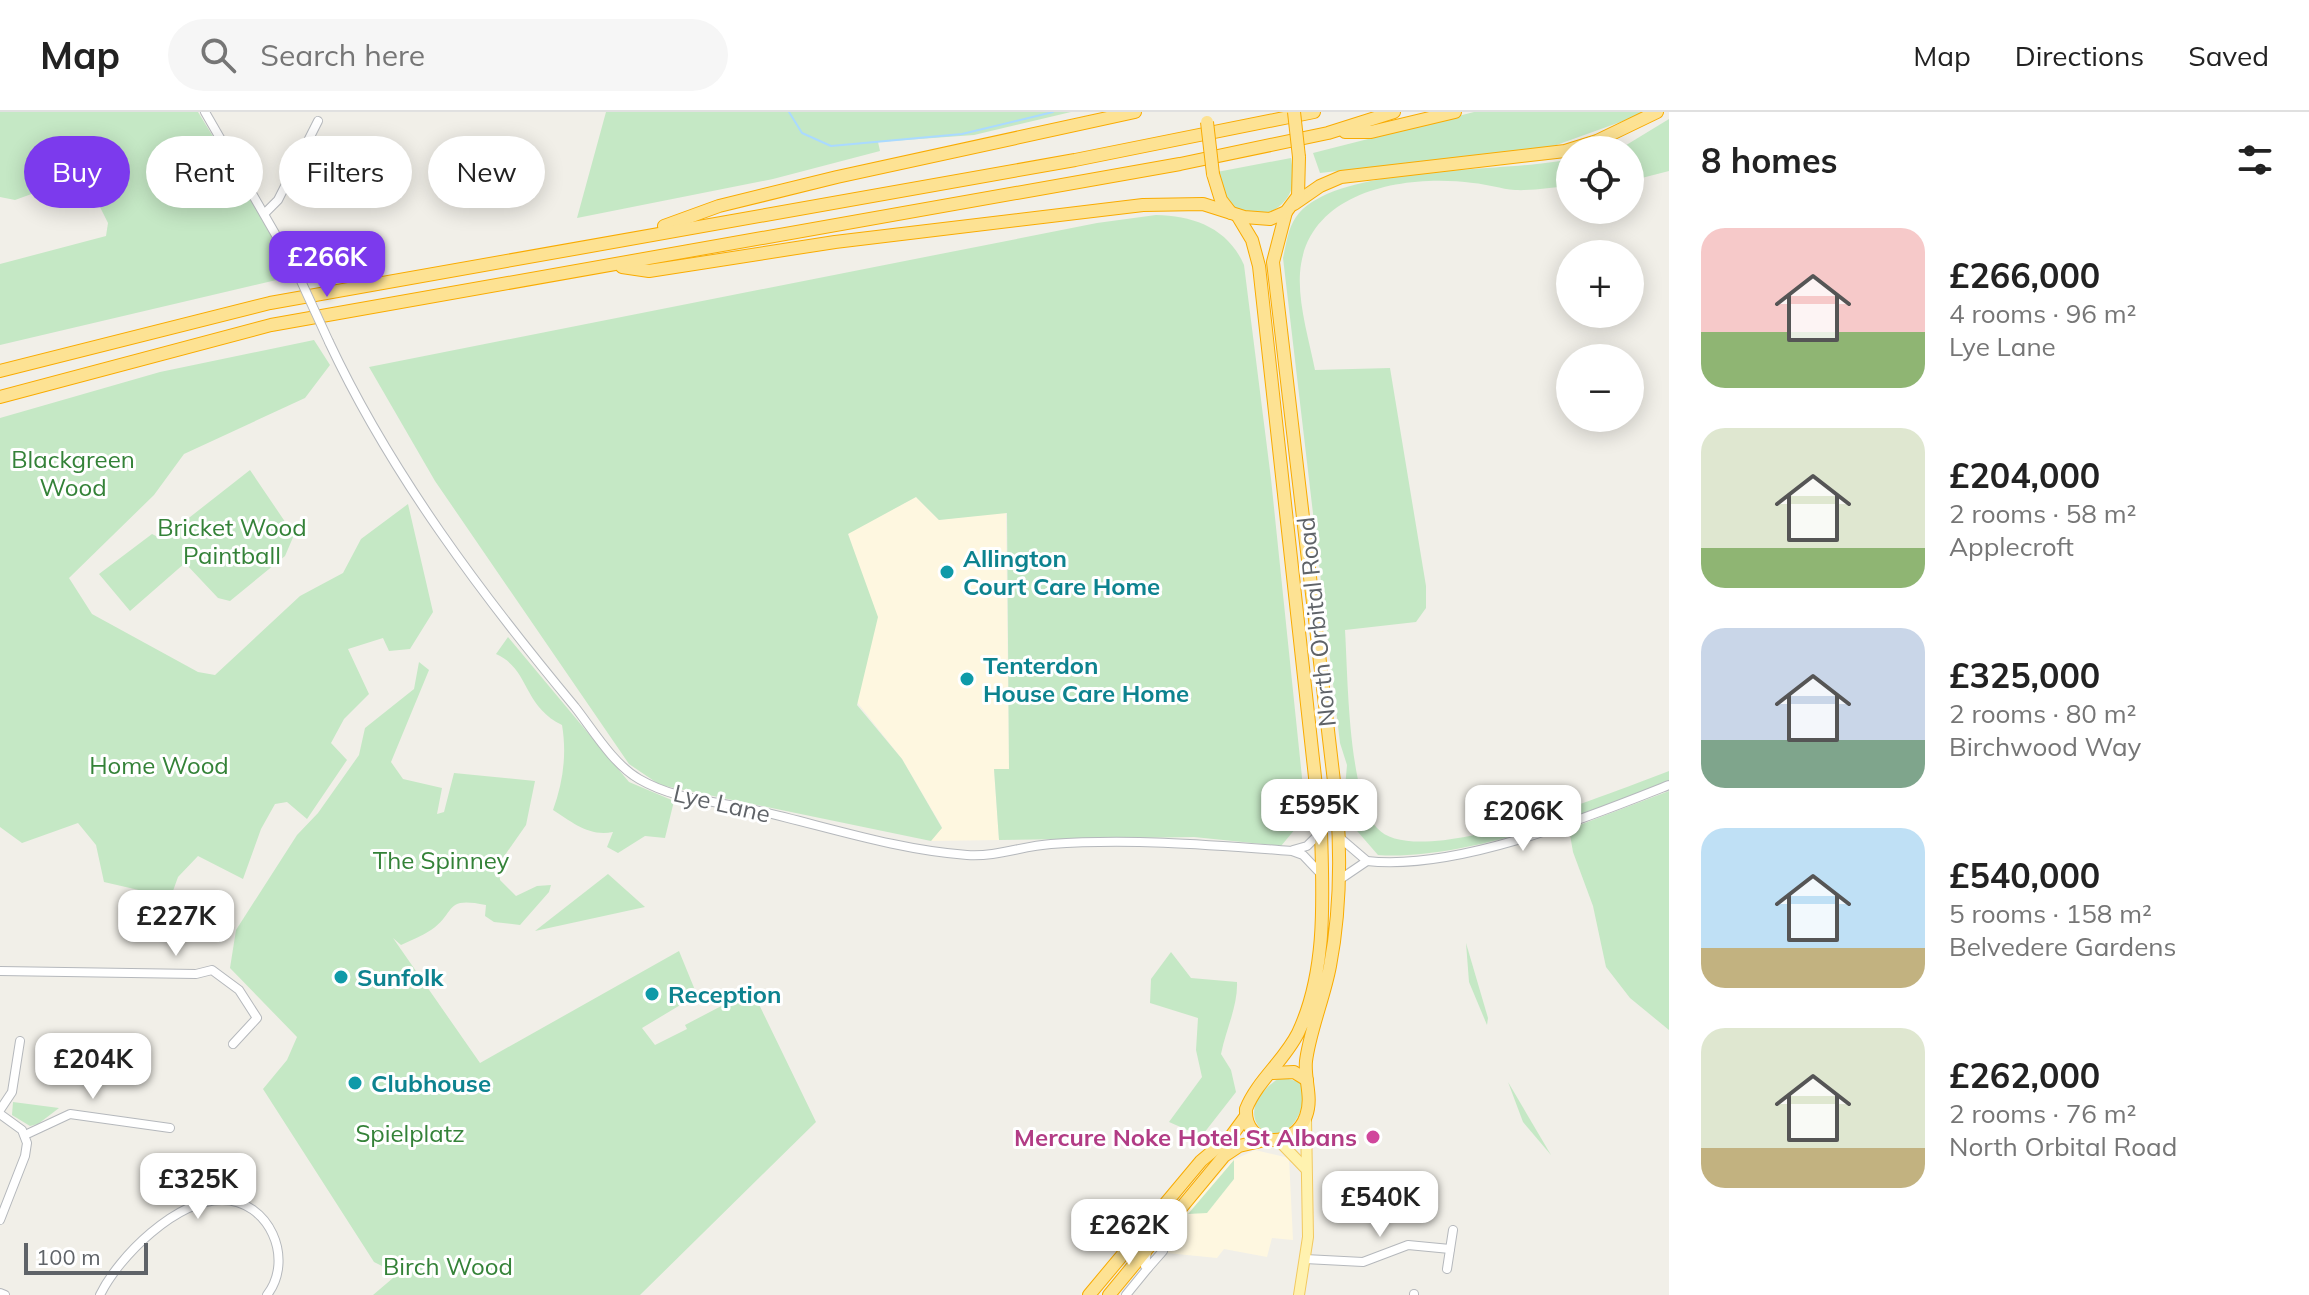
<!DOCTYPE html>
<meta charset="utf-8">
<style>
:root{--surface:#fff;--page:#f6f6f6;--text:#222;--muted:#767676;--line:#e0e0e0;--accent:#7c3aed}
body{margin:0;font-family:Mulish,sans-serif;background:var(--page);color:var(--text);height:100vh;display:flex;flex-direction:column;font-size:30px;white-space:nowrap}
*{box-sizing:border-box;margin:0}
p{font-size:26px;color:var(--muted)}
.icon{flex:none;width:44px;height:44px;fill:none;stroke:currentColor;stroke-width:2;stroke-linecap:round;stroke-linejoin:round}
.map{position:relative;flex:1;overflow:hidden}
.sheet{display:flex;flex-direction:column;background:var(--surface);width:640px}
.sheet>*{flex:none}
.banner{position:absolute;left:24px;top:24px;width:760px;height:72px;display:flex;gap:16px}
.controls{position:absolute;left:1556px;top:24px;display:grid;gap:16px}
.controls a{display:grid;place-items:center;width:88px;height:88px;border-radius:50%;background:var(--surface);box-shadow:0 4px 20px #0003;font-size:40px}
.scale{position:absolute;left:24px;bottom:20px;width:124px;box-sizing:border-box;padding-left:8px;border:4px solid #5f6368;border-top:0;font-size:22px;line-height:28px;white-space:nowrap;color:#5f6368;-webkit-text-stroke:6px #fff;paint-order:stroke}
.price{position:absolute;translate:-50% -68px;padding:0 18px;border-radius:16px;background:#fff;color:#222;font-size:26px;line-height:52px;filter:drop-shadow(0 2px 4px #0008)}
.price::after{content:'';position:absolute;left:50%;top:48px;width:24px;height:18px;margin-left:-12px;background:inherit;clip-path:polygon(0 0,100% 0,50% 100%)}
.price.active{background:var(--accent);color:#fff}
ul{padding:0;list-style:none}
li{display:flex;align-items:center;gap:24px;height:200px;padding:0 32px}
li span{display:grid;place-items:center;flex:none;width:224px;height:160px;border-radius:24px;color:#555}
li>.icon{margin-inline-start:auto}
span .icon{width:96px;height:96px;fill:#fffc;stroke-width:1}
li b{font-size:34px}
h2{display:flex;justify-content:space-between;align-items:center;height:96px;padding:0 32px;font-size:34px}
.pill{padding:0 28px;border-radius:36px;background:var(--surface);box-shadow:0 4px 20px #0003;font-size:28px;line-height:72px}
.pill.active{background:var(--accent);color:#fff}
header{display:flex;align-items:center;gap:48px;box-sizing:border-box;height:112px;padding:0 40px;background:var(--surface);border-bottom:2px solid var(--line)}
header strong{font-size:38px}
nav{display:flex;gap:44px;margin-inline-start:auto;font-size:28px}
.search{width:560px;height:72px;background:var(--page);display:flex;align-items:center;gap:20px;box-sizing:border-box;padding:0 28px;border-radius:44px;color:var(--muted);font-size:30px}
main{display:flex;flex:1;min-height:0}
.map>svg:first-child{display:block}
</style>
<header>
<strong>Map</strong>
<div class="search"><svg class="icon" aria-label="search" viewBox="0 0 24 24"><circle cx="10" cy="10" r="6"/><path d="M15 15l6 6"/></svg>Search here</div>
<nav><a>Map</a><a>Directions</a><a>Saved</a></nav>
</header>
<main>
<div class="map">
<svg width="1669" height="1183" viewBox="0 0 1669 1183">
<rect width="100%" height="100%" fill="#f1efe8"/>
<!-- commercial -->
<g fill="#fef7e0">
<path d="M 916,385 L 939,408 L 1006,400 L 1009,657 L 994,658 L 999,728 L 931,729 L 942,715 L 902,647 L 856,589 L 875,507 L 848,421 Z"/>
<path d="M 1255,1038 L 1289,1046 L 1293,1128 L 1272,1126 L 1267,1145 L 1224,1137 L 1217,1146 L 1167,1141 L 1189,1096 L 1231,1049 Z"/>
</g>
<!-- green -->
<g fill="#c5e8c5">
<path d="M 0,0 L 198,0 L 274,124 L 285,166 L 0,233 L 0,152 L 106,124 L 108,111 L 84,63 L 15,88 L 0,85 Z"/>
<path d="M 606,0 L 1071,0 L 974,23 L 878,30 L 880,39 L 773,67 L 577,106 Z"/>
<path d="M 1474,0 L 1648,0 L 1551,35 L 1320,61 L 1313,41 Z"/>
<path d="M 1669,7 L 1669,59 L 1630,69 L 1630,38 L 1610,38 L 1623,35 Z"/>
<path d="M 1291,46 C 1292,54 1294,63 1293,71 C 1288,101 1250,114 1229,90 C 1222,82 1220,70 1217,60 Z"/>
<path d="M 1570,47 L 1570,74 C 1552,75 1533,79 1515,78 C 1501,77 1487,72 1473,71 C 1406,62 1306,78 1300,161 C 1298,192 1309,227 1315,258 L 1390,256 L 1426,474 L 1426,496 L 1416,510 L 1345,518 C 1348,565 1348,682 1377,716 C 1417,762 1617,678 1669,659 L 1669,670 C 1592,701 1460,749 1378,743 L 1351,712 L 1344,687 L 1347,653 L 1340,631 L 1283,146 C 1286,133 1288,116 1296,105 C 1335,51 1504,62 1570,47 Z"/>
<path d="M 1156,103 C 1194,104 1228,116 1244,153 L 1271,367 L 1306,704 L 1281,734 L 1194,725 L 999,728 L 994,657 L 1009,657 L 1007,401 L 939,408 L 916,385 L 848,422 L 878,505 L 857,593 L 902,647 L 942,716 L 931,729 L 660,673 L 629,652 L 435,369 L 369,255 L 1097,111 Z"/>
<path d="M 314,228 L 330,253 L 305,286 L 184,342 L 154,383 L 69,466 L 92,502 L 198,560 L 215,563 L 300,484 L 343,461 L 361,427 L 408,392 L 433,500 L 410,537 L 389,539 L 383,526 L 348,537 L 369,582 L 344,607 L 331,631 L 347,648 L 307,707 L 287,690 L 275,692 L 261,717 L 243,767 L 198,744 L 178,765 L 169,790 L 143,779 L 104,770 L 96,733 L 78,711 L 22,731 L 0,715 L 0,306 L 160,260 Z"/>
<path d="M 250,358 L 294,423 L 285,444 L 230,489 L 218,486 L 185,451 L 130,499 L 99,462 L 152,422 L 162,427 Z"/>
<path d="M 508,525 L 629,670 L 674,689 L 665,726 L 645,724 L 618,741 L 607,735 L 613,720 C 589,725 572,710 553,698 C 563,671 567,642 562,613 C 522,593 530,557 496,542 Z"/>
<path d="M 419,550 L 429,558 L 391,650 L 403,667 L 442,676 L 437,702 L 444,700 L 454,661 L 535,669 L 526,713 L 498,753 L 500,768 L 516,784 L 537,774 L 551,773 L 549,780 L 520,813 L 494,810 L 485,804 L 486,793 C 443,784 457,800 431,818 C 422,824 411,828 401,833 L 393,826 L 480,951 L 679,839 L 697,883 L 642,916 L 655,933 L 687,917 L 685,913 L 752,878 L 816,1010 L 640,1183 L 373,1183 L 393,1166 L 394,1160 L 374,1150 L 263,977 L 287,948 L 297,925 L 230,856 L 236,818 L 297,723 L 318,701 L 359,643 L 365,616 L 414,577 Z"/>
<path d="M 1669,679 L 1669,918 L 1630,886 L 1606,855 L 1593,794 L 1573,740 L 1569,717 Z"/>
<path d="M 608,762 L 645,795 L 535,819 Z"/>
<path d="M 1466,831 L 1488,906 L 1487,913 L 1469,870 Z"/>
<path d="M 1171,840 L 1191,866 L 1237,870 C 1238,894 1226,917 1221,942 L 1231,958 L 1236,980 L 1204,1021 L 1192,1020 L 1169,1010 L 1202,965 L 1196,938 L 1198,906 L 1150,891 L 1151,867 Z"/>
<path d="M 1281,965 L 1300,970 C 1309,987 1299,1009 1284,1021 L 1266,1022 C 1242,1003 1258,979 1281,965 Z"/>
<path d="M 1508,970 L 1551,1043 L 1523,1010 Z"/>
<path d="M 13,990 L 59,996 L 38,1012 L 30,1014 L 12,1003 Z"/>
<path d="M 1234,1048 L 1234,1067 L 1207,1101 L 1188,1102 Z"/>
</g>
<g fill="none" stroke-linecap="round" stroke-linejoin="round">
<!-- stream -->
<path stroke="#aadaff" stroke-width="2" d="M 789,0 L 802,21 L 831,34 L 962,22 L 1053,0"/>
<defs>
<g id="minor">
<path d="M 205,0 L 296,158"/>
<path d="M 266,100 L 278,88 L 318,9"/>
<path d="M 329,230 C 391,362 482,483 575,595 C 593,618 613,652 639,667 C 677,689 714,688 755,698 C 825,714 896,738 967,743 C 997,745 1022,734 1051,732 C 1131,726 1212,733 1292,739 L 1303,743 L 1322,763"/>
<path d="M 1339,725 L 1367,749 C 1456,759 1586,706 1669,673"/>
<path d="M 1293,738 L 1307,734 L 1321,720"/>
<path d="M 1339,768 L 1367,749"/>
<path d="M 0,859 L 196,862 L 212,858 L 239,878 L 257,906 L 233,932"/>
<path d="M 0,998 L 12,980 L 20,929"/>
<path d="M 0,1002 L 22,1018 L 27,1031 L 25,1044 L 0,1108"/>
<path d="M 25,1023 L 70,1002 L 170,1016"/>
<path d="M 1305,1147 L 1363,1150 L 1408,1133 L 1450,1137"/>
<path d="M 1148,1156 L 1163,1139"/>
<path d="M 1447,1157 L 1453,1118"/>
<path d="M 0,1181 L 5,1183"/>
<path d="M 100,1183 C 119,1144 176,1088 222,1088 C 269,1088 295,1147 267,1183"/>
<path d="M 1126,1183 L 1148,1156 L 1145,1154 L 1147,1139"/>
<path d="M 1414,1183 L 1414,1182"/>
</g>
<g id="major">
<path d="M 1279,1029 L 1305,1056"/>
<path d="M 1299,1183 L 1308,1125 L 1306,1007"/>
</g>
<g id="highway">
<path d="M 1345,20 L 1371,20 L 1455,0"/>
<path d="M 1213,62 L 1221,88 L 1231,101"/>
<path d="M 1294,92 L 1320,74 L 1341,65 L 1565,39 L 1597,29 L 1657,0"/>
<path d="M 1237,103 L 1252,128 L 1259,154 L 1321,720 C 1323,786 1327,860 1298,921 C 1284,949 1257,969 1246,997 C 1244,1036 1295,1038 1306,1004 C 1313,985 1304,968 1306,949 C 1310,918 1324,886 1330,854 C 1340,802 1341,749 1337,695 L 1273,150 L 1286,100"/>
<path d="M 664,114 L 719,94 L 837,65 L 1135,0"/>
<path d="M 622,155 L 649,159 L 835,130 L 1143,93 L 1203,92 L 1244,105 L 1270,107 L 1286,100 L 1298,84 L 1299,45"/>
<path d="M 0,259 L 270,191 L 1075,48 L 1314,0"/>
<path d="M 0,285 L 271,213 L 1180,52 L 1328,21 L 1394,0"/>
<path d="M 1273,961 L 1294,960 L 1307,968"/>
<path d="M 1089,1183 L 1201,1049 L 1232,1023 L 1246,1004"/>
<path d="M 1109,1183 L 1224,1044 L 1239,1034 L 1265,1028"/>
</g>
</defs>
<!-- minor casing -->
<use href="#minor" stroke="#b5b8bc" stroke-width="10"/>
<!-- major casing -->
<use href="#major" stroke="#f2c960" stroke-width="12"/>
<!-- highway casing -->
<use href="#highway" stroke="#f9ab00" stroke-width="14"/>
<!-- minor -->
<use href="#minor" stroke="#fff" stroke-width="8"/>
<!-- major -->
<use href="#major" stroke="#fff2af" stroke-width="10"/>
<!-- highway -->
<use href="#highway" stroke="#fde293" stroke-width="12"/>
<defs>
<path id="minor-bridge" d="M 296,158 L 329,230"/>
<g id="highway-bridge">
<path d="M 1294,0 L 1299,45"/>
<path d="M 1207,10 L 1213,62"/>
</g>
</defs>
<!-- minor-bridge casing -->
<use href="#minor-bridge" stroke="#b5b8bc" stroke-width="10" stroke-linecap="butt"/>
<!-- highway-bridge casing -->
<use href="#highway-bridge" stroke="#f9ab00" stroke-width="14" stroke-linecap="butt"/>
<!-- minor-bridge -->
<use href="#minor-bridge" stroke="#fff" stroke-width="8"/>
<!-- highway-bridge -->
<use href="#highway-bridge" stroke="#fde293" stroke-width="12"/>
</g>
<!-- markers -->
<g fill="#0f9aa8" stroke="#fff" stroke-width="3">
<circle cx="947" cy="460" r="8"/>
<circle cx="967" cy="567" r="8"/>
<circle cx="341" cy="865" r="8"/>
<circle cx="652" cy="882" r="8"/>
<circle cx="355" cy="971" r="8"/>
</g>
<circle fill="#d1479c" stroke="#fff" stroke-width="3" cx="1373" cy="1025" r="8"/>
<g text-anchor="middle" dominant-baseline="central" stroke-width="6" stroke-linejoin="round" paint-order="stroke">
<!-- park labels -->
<g font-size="24" fill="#348238" stroke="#fff">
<text x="73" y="347">Blackgreen<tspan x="73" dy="28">Wood</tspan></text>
<text x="232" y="415">Bricket Wood<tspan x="232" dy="28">Paintball</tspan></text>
<text x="159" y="653">Home Wood</text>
<text x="441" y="748">The Spinney</text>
<text x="410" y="1021">Spielplatz</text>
<text x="448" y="1154">Birch Wood</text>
</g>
<!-- culture labels -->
<g font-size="24" font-weight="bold" fill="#0d838f" stroke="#fff" text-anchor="start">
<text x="963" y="446">Allington<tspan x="963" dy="28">Court Care Home</tspan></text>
<text x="983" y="553">Tenterdon<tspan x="983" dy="28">House Care Home</tspan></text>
<text x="357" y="865">Sunfolk</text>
<text x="668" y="882">Reception</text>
<text x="371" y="971">Clubhouse</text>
</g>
<!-- street labels -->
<g font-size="24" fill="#5f6368" stroke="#fff">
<text transform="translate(1316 510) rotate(-96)">North Orbital Road</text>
<text transform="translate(722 691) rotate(13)">Lye Lane</text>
</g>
<!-- hotel labels -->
<g font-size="24" font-weight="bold" fill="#b23c85" stroke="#fff" text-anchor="end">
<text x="1357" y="1025">Mercure Noke Hotel St Albans</text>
</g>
</g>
</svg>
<div class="controls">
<a><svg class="icon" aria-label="locate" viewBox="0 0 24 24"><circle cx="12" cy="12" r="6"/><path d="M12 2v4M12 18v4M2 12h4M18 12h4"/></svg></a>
<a>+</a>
<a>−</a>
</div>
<div class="scale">100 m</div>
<b class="price active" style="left:327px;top:187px">£266K</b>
<b class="price" style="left:1319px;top:735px">£595K</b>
<b class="price" style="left:1523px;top:741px">£206K</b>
<b class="price" style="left:176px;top:846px">£227K</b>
<b class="price" style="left:93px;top:989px">£204K</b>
<b class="price" style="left:198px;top:1109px">£325K</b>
<b class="price" style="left:1380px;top:1127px">£540K</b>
<b class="price" style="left:1129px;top:1155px">£262K</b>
<div class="banner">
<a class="pill active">Buy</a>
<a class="pill">Rent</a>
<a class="pill">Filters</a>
<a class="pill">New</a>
</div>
</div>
<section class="sheet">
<h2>8 homes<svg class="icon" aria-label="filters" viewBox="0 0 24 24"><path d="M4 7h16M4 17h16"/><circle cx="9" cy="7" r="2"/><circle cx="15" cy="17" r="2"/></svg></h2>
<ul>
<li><span style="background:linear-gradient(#f6c9c9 65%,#8fb573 0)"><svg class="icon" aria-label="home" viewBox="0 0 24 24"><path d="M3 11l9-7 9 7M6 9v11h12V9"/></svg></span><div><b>£266,000</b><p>4 rooms · 96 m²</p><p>Lye Lane</p></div></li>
<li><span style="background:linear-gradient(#dfe7d0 75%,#8fb573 0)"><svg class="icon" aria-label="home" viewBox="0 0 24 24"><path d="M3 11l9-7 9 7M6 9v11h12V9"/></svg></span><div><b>£204,000</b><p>2 rooms · 58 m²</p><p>Applecroft</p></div></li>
<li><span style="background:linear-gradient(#c9d6e8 70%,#7fa58c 0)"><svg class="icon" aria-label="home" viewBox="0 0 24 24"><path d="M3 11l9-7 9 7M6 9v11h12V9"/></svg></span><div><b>£325,000</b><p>2 rooms · 80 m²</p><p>Birchwood Way</p></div></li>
<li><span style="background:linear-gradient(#bfe0f5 75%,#c2b280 0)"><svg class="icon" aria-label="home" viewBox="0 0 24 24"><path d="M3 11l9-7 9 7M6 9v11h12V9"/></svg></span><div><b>£540,000</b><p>5 rooms · 158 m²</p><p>Belvedere Gardens</p></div></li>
<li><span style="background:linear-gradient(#dfe7d0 75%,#c2b280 0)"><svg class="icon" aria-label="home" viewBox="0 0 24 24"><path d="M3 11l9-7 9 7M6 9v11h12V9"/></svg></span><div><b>£262,000</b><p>2 rooms · 76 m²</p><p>North Orbital Road</p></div></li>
</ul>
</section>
</main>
